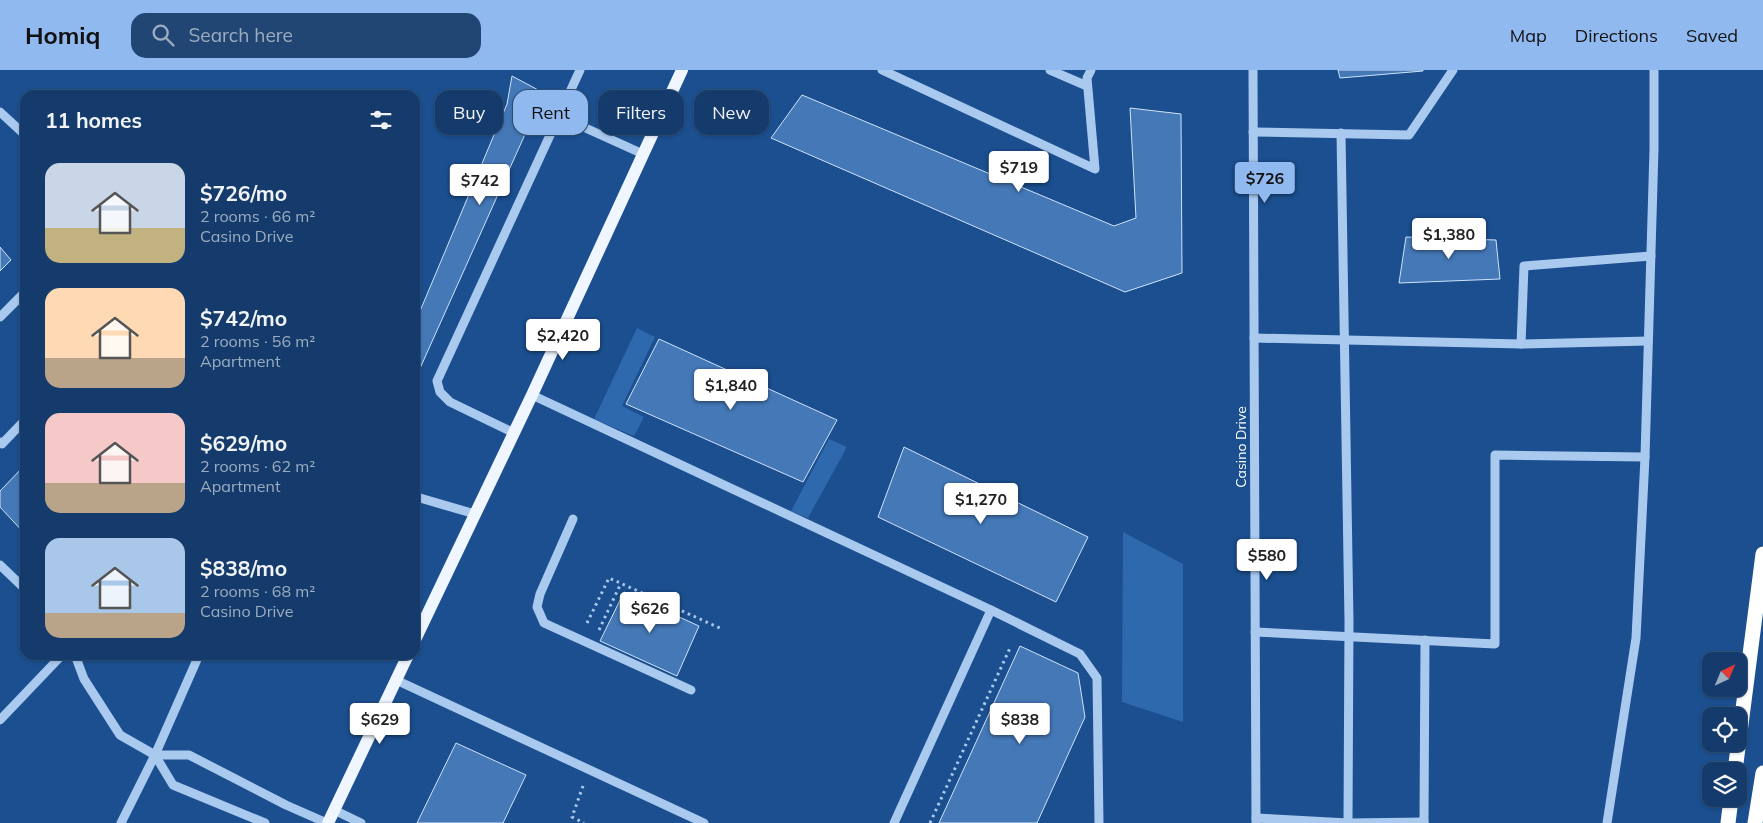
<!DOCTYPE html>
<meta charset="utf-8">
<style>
:root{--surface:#143b6b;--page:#214673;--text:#f1f3f6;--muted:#9dadc1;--line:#33557e;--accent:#90b9f0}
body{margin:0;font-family:Mulish,sans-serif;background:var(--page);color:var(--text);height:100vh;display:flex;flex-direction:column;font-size:19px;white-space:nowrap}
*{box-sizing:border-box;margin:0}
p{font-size:16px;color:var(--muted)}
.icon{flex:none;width:28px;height:28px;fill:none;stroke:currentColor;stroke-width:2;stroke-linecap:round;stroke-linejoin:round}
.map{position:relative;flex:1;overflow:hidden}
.details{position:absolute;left:20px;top:20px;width:400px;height:570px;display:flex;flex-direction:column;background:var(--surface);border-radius:15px;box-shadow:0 1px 4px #0004,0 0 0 1px var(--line)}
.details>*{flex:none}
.top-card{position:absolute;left:435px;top:20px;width:475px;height:45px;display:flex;gap:10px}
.needle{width:32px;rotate:44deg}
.tools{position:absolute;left:1702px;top:582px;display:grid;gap:10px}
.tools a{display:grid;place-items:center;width:45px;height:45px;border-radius:10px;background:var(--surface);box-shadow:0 1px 4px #0004,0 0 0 1px var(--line);font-size:25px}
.price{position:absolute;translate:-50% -42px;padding:0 11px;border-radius:5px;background:#fff;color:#222;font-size:16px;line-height:32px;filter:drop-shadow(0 1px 2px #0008)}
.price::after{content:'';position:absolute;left:50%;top:30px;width:15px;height:11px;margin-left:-8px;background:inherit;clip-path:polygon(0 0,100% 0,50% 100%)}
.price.on{background:var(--accent);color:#111}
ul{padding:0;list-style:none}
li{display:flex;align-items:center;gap:15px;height:125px;padding:0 25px}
li span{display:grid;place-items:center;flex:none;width:140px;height:100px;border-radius:15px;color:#555}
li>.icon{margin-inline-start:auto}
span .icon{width:60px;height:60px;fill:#fffc;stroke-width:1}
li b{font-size:21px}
h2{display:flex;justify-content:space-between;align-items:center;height:60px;padding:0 25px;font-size:21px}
.chip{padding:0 18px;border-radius:15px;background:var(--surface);box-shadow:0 1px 4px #0004,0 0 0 1px var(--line);font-size:18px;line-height:45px}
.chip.on{background:var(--accent);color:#111}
header{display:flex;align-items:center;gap:30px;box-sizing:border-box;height:70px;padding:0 25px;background:var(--accent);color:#111}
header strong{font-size:24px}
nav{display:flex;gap:28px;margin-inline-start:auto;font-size:18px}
.search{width:350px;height:45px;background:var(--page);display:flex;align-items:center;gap:12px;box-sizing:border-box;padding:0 18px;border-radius:15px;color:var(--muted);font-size:19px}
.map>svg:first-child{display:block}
</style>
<header>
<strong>Homiq</strong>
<div class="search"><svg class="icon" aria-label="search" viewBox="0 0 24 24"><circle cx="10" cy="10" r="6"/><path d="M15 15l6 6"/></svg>Search here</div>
<nav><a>Map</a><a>Directions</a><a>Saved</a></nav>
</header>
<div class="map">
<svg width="1763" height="753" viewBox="0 0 1763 753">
<rect width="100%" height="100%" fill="#1b4f8f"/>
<!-- green -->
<g fill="#2e69ad">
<path d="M 637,258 L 655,267 L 622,336 L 644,347 L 634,366 L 594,349 Z"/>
<path d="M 829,369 L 847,377 L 808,448 L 791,441 Z"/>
<path d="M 1123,462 L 1183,494 L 1183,652 L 1122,632 Z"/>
</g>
<!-- building -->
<g fill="#4478b7" stroke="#cfe3fa">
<path d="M 1338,0 L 1423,0 L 1423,1 L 1340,8 Z"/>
<path d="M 512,6 L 557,30 L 547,58 L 531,51 L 417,305 L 415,304 L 415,253 L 507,34 Z"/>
<path d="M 802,25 L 1114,156 L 1136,148 L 1130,38 L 1181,44 L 1182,203 L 1125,222 L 771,68 Z"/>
<path d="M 1406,167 L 1496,170 L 1500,209 L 1399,213 Z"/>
<path d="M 0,177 L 11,190 L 0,201 Z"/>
<path d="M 659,269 L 837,350 L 803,412 L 626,334 Z"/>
<path d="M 904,377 L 1088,467 L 1056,532 L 878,447 Z"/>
<path d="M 25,395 L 25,464 L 0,437 L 0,421 Z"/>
<path d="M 624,522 L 699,556 L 677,606 L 600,571 Z"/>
<path d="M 1020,576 L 1078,603 L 1085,647 L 1037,753 L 939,753 Z"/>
<path d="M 456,673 L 526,705 L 503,753 L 417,753 Z"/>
</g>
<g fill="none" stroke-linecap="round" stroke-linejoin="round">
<!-- path -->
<g stroke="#a9c9ee" stroke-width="3" stroke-dasharray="2.5 4" stroke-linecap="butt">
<path d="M 587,553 L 609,508 L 722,559"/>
<path d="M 599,560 L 621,513"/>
<path d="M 583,716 L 572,747 L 584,753"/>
<path d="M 930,753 L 1010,578"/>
</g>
<!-- minor -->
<g stroke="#a9c9ee" stroke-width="9">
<path d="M 882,0 L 1095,99 L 1087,8 L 1091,0"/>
<path d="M 1050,0 L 1087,16"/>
<path d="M 1253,0 L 1256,753"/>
<path d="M 0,42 L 25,65"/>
<path d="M 559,46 L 643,84"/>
<path d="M 1253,62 L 1409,65 L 1453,0"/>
<path d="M 0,247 L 25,222"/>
<path d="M 1254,268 L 1521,274 L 1524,196 L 1651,186"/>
<path d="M 1521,274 L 1648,271"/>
<path d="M 532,325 L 991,540 L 894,753"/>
<path d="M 514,363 L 450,332 L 440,322 L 437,311 L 580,0"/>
<path d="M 0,372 L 2,374 L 25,350"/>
<path d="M 415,425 L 420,428 L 475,444"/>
<path d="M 573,449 L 540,524 L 537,537 L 544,553 L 691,620"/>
<path d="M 0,495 L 25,519"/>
<path d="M 991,540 L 1080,584 L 1097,608 L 1099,753"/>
<path d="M 1255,562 L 1495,574 L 1495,385 L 1645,387"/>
<path d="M 75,585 L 84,609 L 120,665 L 155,685 L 189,685 L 286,735 L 327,753"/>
<path d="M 396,610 L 704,753"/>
<path d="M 0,650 L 62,585"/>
<path d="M 155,685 L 173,715 L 265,753"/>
<path d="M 334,740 L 361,753"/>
<path d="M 1256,748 L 1348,753 L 1349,551 L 1341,63"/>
<path d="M 121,753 L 155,685 L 199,585"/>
<path d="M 1348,753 L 1424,752"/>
<path d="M 1424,753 L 1425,570"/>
<path d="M 1607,753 L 1636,568 L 1645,387 L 1654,79 L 1654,0"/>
</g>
<!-- major -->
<g stroke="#f0f6ff" stroke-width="12">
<path d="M 415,570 L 532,325 L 682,0"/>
<path d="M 328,753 L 408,585"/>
</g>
<!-- highway -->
<g stroke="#fff" stroke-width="15">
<path d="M 1735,701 L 1763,484"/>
<path d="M 1728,753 L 1731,729"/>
<path d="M 1755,753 L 1763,703"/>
</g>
</g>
<g text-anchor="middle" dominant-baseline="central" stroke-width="4.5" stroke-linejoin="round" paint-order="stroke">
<!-- street labels -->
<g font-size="14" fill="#fff" stroke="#1b4f8f">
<text transform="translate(1241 377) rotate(-90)">Casino Drive</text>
</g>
</g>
</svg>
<div class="tools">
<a><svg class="needle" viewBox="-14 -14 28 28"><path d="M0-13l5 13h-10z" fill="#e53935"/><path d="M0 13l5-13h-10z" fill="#9dadc1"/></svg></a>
<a><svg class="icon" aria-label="locate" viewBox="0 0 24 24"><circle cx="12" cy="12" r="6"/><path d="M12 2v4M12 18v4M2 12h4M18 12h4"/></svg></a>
<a><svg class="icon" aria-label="layers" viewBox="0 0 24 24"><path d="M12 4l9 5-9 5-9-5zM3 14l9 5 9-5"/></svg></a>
</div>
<b class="price" style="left:1019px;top:123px">$719</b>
<b class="price on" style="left:1265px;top:134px">$726</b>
<b class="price" style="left:480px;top:136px">$742</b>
<b class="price" style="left:1449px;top:190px">$1,380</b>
<b class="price" style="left:563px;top:291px">$2,420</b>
<b class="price" style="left:731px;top:341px">$1,840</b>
<b class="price" style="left:981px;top:455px">$1,270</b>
<b class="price" style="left:1267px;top:511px">$580</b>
<b class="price" style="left:650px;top:564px">$626</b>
<b class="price" style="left:380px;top:675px">$629</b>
<b class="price" style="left:1020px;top:675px">$838</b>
<div class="top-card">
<a class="chip">Buy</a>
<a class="chip on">Rent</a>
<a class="chip">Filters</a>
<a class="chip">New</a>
</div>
<section class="details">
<h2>11 homes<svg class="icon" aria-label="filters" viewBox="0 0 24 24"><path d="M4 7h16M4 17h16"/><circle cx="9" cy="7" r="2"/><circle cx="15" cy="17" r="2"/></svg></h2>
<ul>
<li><span style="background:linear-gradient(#c9d6e8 65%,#c2b280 0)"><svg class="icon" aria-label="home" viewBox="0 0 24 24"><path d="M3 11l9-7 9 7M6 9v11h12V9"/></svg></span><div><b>$726/mo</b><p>2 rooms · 66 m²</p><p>Casino Drive</p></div></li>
<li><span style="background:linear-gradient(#ffd9b3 70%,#b9a48a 0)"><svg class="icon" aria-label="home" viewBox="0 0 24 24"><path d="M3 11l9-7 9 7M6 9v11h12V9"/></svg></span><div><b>$742/mo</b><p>2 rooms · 56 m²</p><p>Apartment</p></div></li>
<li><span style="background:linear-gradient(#f6c9c9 70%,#b9a48a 0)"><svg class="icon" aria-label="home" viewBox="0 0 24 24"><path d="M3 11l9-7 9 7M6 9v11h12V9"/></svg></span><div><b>$629/mo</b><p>2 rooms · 62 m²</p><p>Apartment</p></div></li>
<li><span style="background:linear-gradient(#a9c7e8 75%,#b9a48a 0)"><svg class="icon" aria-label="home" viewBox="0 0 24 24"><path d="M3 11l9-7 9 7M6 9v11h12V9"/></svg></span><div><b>$838/mo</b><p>2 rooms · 68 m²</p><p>Casino Drive</p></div></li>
</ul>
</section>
</div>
